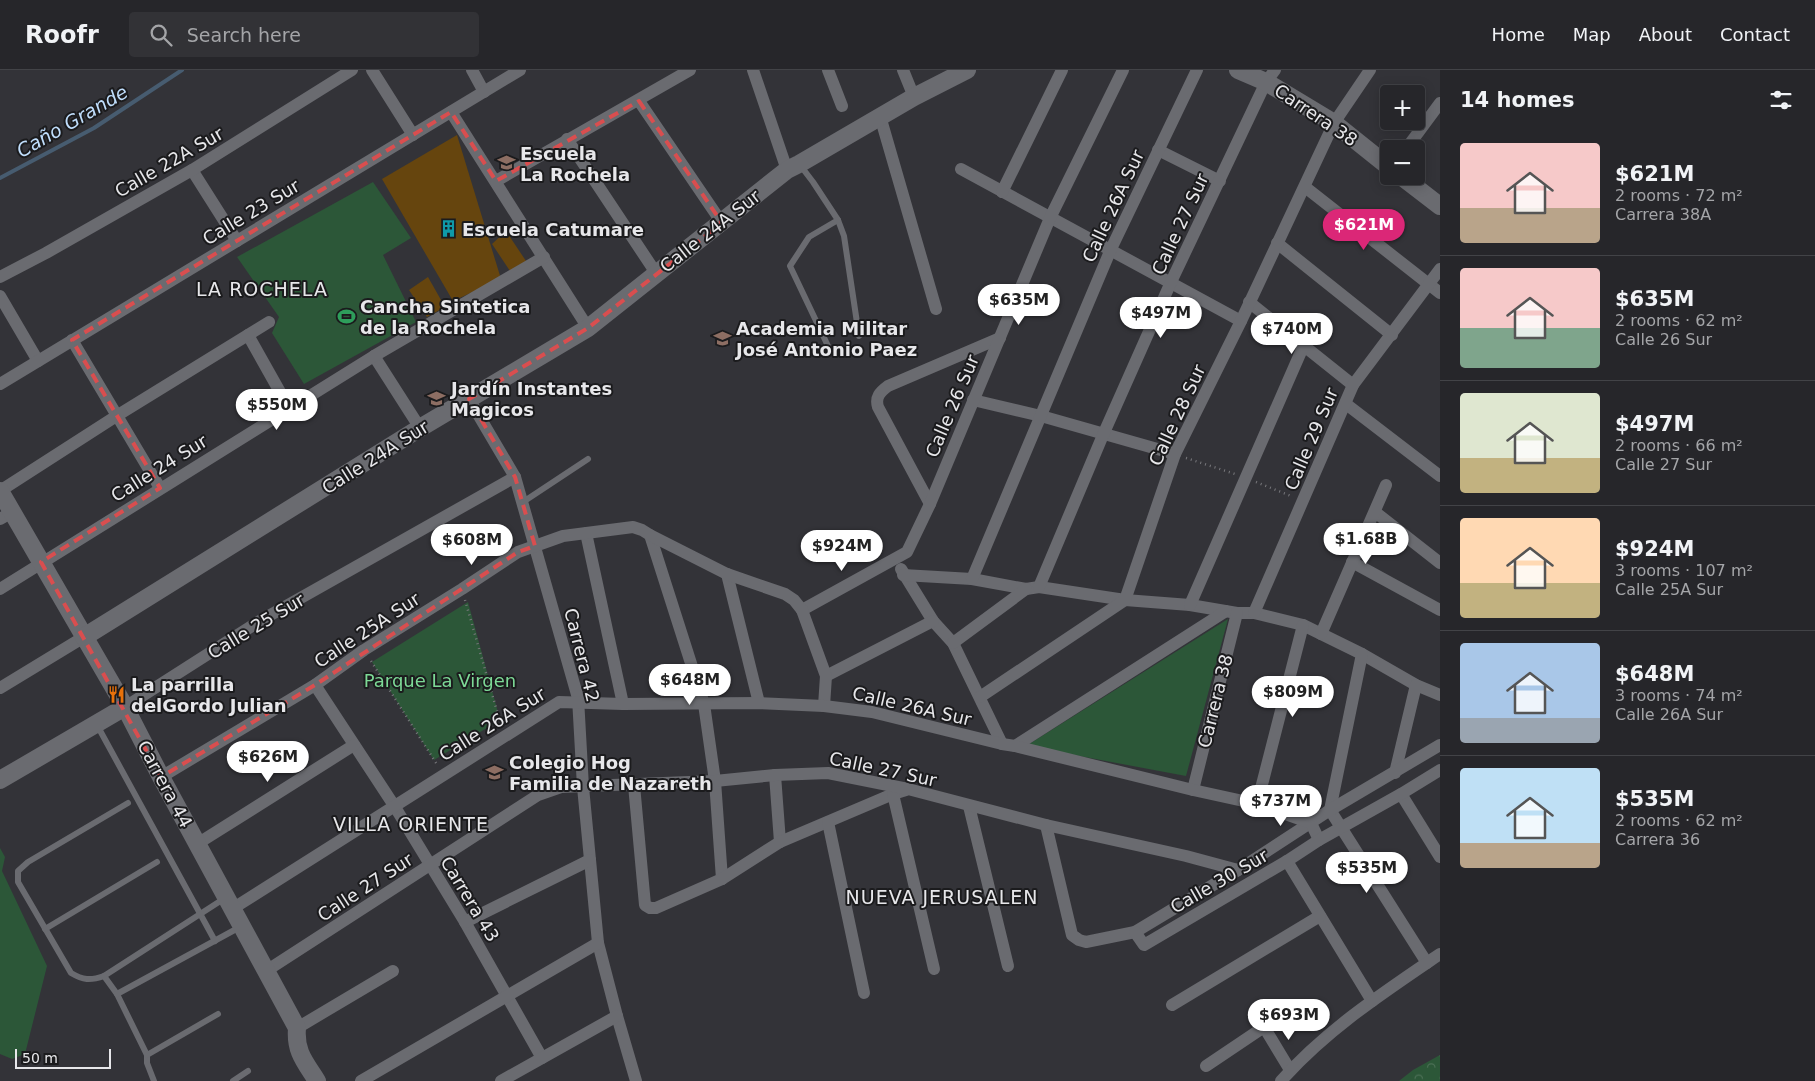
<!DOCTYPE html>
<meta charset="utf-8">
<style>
:root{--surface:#26262a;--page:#323236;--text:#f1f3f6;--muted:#a4a5a8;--line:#424347;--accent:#db2777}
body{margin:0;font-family:"DejaVu Sans",sans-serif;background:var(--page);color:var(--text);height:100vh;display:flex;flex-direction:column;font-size:19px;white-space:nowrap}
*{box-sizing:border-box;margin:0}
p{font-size:16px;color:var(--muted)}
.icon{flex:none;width:28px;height:28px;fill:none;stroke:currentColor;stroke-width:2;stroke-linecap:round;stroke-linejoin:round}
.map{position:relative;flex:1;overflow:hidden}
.drawer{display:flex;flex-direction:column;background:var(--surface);width:375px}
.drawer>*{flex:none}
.buttons{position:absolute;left:1380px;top:15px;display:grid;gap:10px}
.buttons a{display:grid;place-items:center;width:45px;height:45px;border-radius:5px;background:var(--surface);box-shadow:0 2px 12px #0003,0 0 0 1px var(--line);font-size:25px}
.scale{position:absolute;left:15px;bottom:12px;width:96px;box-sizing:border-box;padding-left:5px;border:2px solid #e7e7ea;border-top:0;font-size:14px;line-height:18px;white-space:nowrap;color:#e7e7ea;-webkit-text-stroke:4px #1b1b1d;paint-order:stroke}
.price{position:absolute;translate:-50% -42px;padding:0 11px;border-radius:18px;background:#fff;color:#222;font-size:16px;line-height:32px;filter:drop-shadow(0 1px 2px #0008)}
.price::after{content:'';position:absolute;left:50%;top:30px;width:15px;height:11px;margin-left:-8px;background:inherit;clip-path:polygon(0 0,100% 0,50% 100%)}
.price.selected{background:var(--accent);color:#fff}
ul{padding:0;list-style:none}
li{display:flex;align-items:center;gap:15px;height:125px;padding:0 20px}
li+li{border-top:1px solid var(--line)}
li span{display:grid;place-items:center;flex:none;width:140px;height:100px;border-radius:5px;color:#555}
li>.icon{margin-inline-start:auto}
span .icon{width:60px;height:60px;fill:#fffc;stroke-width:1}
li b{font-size:21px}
h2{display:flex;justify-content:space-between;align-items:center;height:60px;padding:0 20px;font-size:21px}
header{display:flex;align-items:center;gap:30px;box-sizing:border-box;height:70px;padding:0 25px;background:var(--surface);border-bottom:1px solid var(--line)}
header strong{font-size:24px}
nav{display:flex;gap:28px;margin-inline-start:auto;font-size:18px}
.search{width:350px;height:45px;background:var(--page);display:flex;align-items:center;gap:12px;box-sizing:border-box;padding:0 18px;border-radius:5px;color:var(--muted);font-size:19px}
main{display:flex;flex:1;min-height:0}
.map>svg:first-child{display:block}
</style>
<header>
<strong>Roofr</strong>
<div class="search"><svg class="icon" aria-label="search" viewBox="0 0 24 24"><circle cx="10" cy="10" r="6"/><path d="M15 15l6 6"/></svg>Search here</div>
<nav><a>Home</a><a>Map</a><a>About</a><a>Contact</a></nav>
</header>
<main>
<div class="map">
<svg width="1440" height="1011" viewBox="0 0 1440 1011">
<defs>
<pattern id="forest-crowns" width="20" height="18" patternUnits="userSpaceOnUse" patternTransform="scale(1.25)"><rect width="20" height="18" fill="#2c5738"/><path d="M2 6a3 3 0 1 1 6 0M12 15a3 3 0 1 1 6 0" fill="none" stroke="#4b6f55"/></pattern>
</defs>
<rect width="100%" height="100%" fill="#333338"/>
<!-- forest -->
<path fill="url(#forest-crowns)" d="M 1440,985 L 1440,1011 L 1399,1011 L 1413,1000 Z"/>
<!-- park -->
<g fill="#2c5738">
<path d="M 373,112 L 411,168 L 383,185 L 416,252 L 304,314 L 272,263 L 279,247 L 237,187 Z"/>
<path d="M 468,532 L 500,650 L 434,690 L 372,592 Z"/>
<path d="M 1228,549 L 1186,706 L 1026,676 Z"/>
<path d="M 0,778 L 5,787 L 2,801 L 47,896 L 25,984 L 12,989 L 0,984 Z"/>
</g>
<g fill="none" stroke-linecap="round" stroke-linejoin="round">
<!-- stream -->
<path stroke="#475c70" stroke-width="4" d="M 0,108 L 94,58 L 182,0"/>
</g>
<!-- building -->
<g fill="#66450e">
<path d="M 457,65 L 501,209 L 453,231 L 382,109 Z"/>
<path d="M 506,161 L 526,191 L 510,201 L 492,174 Z"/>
<path d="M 428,207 L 445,237 L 427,247 L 409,220 Z"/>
</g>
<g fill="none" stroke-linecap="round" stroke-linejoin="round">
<!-- path -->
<g stroke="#78787c" stroke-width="2.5" stroke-dasharray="1 4" stroke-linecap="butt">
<path d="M 1186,388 L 1235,404"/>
<path d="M 1256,412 L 1291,426"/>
<path d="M 465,530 L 501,655"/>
<path d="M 371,591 L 438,696"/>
</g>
<!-- lane -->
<g stroke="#6a6b70" stroke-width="6">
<path d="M 800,95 L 813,112 L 838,150 L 844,166 L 859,266"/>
<path d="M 828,276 L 790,196 L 809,167 L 838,150"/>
<path d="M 523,432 L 588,389"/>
<path d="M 97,655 L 215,871"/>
<path d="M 128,733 L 28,792 L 18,801 L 18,812 L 71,903 C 83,910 90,911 104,906 L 225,828"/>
<path d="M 45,859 L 157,792"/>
<path d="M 104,906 L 117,924 L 147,985 L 147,993 L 154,1011"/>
<path d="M 117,924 L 240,857"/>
<path d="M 147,985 L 218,944"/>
<path d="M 233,1011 L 248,1001"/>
</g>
<!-- street -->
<g stroke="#6a6b70" stroke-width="12">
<path d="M 372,0 L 413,65"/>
<path d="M 472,0 L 484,22"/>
<path d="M 753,0 L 787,100"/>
<path d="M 828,0 L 842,36"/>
<path d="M 903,0 L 914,27"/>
<path d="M 639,31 L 722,153"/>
<path d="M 451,42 L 588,258"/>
<path d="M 880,46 L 936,239"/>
<path d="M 567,69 L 656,203"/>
<path d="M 1406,79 L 1440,33"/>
<path d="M 1158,80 L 1220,111"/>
<path d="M 961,99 L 1241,251"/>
<path d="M 192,100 L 237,171"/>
<path d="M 496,111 L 690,0"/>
<path d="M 1305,117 L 1440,223"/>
<path d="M 1002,122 L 1062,0"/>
<path d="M 1277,173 L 1392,265"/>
<path d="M 0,207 L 46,183 L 192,100 L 352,0"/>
<path d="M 0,226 L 38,291"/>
<path d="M 1249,232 L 1353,315"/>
<path d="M 248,265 L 289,338"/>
<path d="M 72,270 L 160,418"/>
<path d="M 374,286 L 420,358"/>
<path d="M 0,314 L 520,0"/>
<path d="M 469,329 L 515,407 L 578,628 L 583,717 L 598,873 L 617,946 L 636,1011"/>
<path d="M 973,330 L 1041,346 L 1175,384"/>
<path d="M 1346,334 L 1440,406"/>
<path d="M 0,421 L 118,345 L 269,252"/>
<path d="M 930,434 L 878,337 C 875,327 880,322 888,316 L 1000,268"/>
<path d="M 1375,442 L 1440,493"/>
<path d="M 0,449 L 12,442"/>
<path d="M 586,463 L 623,634"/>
<path d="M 650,465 L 704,634 L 715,711 L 722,809"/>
<path d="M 1352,492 L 1440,540"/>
<path d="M 901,499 L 933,551 L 953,573 L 1002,674"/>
<path d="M 727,504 L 759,633"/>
<path d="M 903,505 L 972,509 L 1026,519 L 1039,517 L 1125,530 L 1190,535 L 1237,543 L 1254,543 L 1303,555 L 1362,584 L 1416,615 L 1440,625"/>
<path d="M 972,509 L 1111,179 L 1197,0"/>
<path d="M 1039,517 L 1103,365 L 1171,212 L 1266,12 L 1275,0"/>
<path d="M 0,519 L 374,286 L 544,187"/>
<path d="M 1190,535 L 1303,277"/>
<path d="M 802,540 L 907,482 L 930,434 L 1050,148 L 1123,0"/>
<path d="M 1254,543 L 1353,315 L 1440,199"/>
<path d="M 1321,564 L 1386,415"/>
<path d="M 953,573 L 1026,519"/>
<path d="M 1362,584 L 1330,740 L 1427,893"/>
<path d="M 826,606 L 933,551"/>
<path d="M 315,615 L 395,737 L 465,852 L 542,988"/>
<path d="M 0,618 L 84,567"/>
<path d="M 980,627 L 1125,530 L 1175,384 L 1241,251 L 1334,53 L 1370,0"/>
<path d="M 125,637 L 258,552 L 515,407"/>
<path d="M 1015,676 L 1226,541"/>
<path d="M 1395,703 L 1416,615"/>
<path d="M 775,705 L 780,772"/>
<path d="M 161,707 L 315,615 L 364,580 L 462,519 L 518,482 L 563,466 L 633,457 L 642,460 L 650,465 L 727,504 L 785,524 L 794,530 L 802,540 L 826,606 L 824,636"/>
<path d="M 634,715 L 645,835 L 650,838 L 656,838 L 722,809 L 780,772 L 893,724 L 906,720"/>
<path d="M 1193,720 L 1237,543"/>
<path d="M 893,724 L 934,899"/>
<path d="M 1401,724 L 1440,787"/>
<path d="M 1257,734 L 1303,555"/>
<path d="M 969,736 L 1008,896"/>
<path d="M 828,752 L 864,923"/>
<path d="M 1046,755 L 1072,865 L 1079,870 L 1086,872 L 1135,862 L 1238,800 L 1330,740 L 1440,675"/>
<path d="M 197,774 L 354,675"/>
<path d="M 1287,791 L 1372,931"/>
<path d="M 232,839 L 559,632 L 623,634 L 759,633 L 824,636 L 872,642 L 1002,674 L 1015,676 L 1193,720 L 1257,734 L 1311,753 L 1319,770"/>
<path d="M 465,852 L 590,790"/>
<path d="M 1135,862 L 1144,875 L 1287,791 L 1319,770 L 1401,724 L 1440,700"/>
<path d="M 266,901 L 538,725 L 561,717 L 715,711 L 775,705 L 828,703 L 908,719 L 1046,755 L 1186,786 L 1238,800"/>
<path d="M 1172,935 L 1320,846"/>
<path d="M 297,958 L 393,901"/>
<path d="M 1206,996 L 1264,957 L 1290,1000"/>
<path d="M 361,1011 L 598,873"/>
<path d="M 501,1011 L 617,946"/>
<path d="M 1281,1011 C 1326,960 1384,922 1440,884"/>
</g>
<!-- secondary -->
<g stroke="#6a6b70" stroke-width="18">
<path d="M 1238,0 L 1266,12 L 1334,53 L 1389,97"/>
<path d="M 1401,106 L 1440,136"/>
<path d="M 0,421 L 125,637 L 161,707 L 297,958 C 295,982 305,992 317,1011"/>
<path d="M 84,567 L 420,358 L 588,258 L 787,100 L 799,94 L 914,27 L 967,0"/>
<path d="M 0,710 L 125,637"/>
</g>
</g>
<!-- marked area -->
<path fill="none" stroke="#d94e4f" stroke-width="4" stroke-dasharray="10 6" stroke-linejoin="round" d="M 639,31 L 722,153 L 588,258 L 469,329 L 515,407 L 535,476 L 518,482 L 315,615 L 161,707 L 41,492 L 160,418 L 72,270 L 451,42 L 496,111 Z"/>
<!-- icons -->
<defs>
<symbol id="school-bare" viewBox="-9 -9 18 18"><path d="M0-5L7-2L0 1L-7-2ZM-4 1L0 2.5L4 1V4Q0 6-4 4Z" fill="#8d6e63" stroke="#1b1b1d" stroke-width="2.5" paint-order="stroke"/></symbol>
<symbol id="building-bare" viewBox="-9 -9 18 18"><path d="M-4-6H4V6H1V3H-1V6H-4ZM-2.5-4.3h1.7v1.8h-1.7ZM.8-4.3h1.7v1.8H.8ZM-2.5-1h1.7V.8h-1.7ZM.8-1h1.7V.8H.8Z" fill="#0f9aa8" stroke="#1b1b1d" stroke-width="2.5" paint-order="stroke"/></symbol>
<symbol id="stadium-bare" viewBox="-9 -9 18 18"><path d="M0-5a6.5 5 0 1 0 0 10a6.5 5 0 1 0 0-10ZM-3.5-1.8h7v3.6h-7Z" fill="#2e9e5b" stroke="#1b1b1d" stroke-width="2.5" paint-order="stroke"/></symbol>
<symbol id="restaurant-bare" viewBox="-9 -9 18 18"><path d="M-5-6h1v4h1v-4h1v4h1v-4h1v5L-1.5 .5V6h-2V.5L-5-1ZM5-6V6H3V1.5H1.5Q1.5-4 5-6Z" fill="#e8710a" stroke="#1b1b1d" stroke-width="2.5" paint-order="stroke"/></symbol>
</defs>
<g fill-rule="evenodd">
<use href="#school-bare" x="494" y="80" width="25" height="25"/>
<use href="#building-bare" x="436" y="146" width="25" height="25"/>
<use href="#stadium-bare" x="334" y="234" width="25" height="25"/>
<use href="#school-bare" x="710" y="256" width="25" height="25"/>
<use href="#school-bare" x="424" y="316" width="25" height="25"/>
<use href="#restaurant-bare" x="104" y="612" width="25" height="25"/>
<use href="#school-bare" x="482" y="690" width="25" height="25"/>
</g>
<g text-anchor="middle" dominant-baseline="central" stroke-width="4" stroke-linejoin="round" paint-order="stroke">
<!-- street labels -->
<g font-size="18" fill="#e7e7ea" stroke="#1b1b1d">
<text transform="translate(1316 45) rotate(34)">Carrera 38</text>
<text transform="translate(169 92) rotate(-30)">Calle 22A Sur</text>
<text transform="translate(1113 136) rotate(-65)">Calle 26A Sur</text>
<text transform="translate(251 142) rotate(-31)">Calle 23 Sur</text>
<text transform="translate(1180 154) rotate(-65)">Calle 27 Sur</text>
<text transform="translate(710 161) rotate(-38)">Calle 24A Sur</text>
<text transform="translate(952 336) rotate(-67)">Calle 26 Sur</text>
<text transform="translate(1177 345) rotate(-65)">Calle 28 Sur</text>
<text transform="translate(1311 369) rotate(-67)">Calle 29 Sur</text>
<text transform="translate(375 387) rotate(-32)">Calle 24A Sur</text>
<text transform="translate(159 398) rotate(-32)">Calle 24 Sur</text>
<text transform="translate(256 556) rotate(-31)">Calle 25 Sur</text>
<text transform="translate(367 560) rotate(-33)">Calle 25A Sur</text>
<text transform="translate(582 585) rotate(76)">Carrera 42</text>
<text transform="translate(1215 631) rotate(-76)">Carrera 38</text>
<text transform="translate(912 636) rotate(13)">Calle 26A Sur</text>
<text transform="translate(492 654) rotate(-32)">Calle 26A Sur</text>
<text transform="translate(883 699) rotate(12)">Calle 27 Sur</text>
<text transform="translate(165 714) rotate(62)">Carrera 44</text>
<text transform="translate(1219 811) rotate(-30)">Calle 30 Sur</text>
<text transform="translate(365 817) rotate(-33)">Calle 27 Sur</text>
<text transform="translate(470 829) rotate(59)">Carrera 43</text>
</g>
<!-- poi labels -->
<g font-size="18" font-weight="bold" fill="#e7e7ea" stroke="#1b1b1d" text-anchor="start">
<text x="520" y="83">Escuela<tspan x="520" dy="21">La Rochela</tspan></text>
<text x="462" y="159">Escuela Catumare</text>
<text x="360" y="236">Cancha Sintetica<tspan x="360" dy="21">de la Rochela</tspan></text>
<text x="736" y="258">Academia Militar<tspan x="736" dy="21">José Antonio Paez</tspan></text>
<text x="451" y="318">Jardín Instantes<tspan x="451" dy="21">Magicos</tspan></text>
<text x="131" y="614">La parrilla<tspan x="131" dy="21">delGordo Julian</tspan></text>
<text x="509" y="692">Colegio Hog<tspan x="509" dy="21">Familia de Nazareth</tspan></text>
</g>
<!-- park labels -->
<g font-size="18" fill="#7dd996" stroke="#1b1b1d">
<text x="440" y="610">Parque La Virgen</text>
</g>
<!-- water labels -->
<g font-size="19" font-style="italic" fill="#c0defc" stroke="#1b1b1d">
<text transform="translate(72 51) rotate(-30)">Caño Grande</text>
</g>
<!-- neighbourhood labels -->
<g font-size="19" letter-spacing="1" fill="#e7e7ea" stroke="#1b1b1d">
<text x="262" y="219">LA ROCHELA</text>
<text x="411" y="754">VILLA ORIENTE</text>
<text x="942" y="827">NUEVA JERUSALEN</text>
</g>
</g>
</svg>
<div class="buttons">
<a>+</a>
<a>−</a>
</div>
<div class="scale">50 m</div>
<b class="price selected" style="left:1364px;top:181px">$621M</b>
<b class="price" style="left:1019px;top:256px">$635M</b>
<b class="price" style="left:1161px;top:269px">$497M</b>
<b class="price" style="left:1292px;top:285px">$740M</b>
<b class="price" style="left:277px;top:361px">$550M</b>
<b class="price" style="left:1366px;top:495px">$1.68B</b>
<b class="price" style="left:472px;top:496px">$608M</b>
<b class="price" style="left:842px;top:502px">$924M</b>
<b class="price" style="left:690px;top:636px">$648M</b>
<b class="price" style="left:1293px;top:648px">$809M</b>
<b class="price" style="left:268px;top:713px">$626M</b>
<b class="price" style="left:1281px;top:757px">$737M</b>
<b class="price" style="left:1367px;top:824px">$535M</b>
<b class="price" style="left:1289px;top:971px">$693M</b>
</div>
<section class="drawer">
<h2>14 homes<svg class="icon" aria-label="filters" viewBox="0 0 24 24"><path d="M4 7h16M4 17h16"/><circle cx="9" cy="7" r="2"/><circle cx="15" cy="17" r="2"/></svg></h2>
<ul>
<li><span style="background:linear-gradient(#f6c9c9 65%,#b9a48a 0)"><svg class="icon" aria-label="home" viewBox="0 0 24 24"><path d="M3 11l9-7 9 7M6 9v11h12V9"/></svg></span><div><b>$621M</b><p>2 rooms · 72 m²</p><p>Carrera 38A</p></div></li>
<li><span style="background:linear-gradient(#f6c9c9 60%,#7fa58c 0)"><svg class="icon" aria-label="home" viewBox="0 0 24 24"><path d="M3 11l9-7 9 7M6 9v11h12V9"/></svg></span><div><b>$635M</b><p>2 rooms · 62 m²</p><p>Calle 26 Sur</p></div></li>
<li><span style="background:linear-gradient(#dfe7d0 65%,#c2b280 0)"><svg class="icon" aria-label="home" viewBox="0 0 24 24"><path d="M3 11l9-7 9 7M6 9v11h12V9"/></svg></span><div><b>$497M</b><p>2 rooms · 66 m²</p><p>Calle 27 Sur</p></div></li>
<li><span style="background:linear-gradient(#ffd9b3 65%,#c2b280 0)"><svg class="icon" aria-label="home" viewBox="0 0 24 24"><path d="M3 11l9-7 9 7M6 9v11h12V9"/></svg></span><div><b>$924M</b><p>3 rooms · 107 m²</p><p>Calle 25A Sur</p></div></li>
<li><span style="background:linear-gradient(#a9c7e8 75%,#9aa5b1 0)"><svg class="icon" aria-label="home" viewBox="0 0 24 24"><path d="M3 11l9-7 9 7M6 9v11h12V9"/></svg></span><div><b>$648M</b><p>3 rooms · 74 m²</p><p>Calle 26A Sur</p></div></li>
<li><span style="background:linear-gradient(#bfe0f5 75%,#b9a48a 0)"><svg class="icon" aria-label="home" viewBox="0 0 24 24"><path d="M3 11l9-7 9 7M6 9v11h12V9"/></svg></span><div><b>$535M</b><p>2 rooms · 62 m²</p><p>Carrera 36</p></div></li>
</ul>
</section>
</main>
